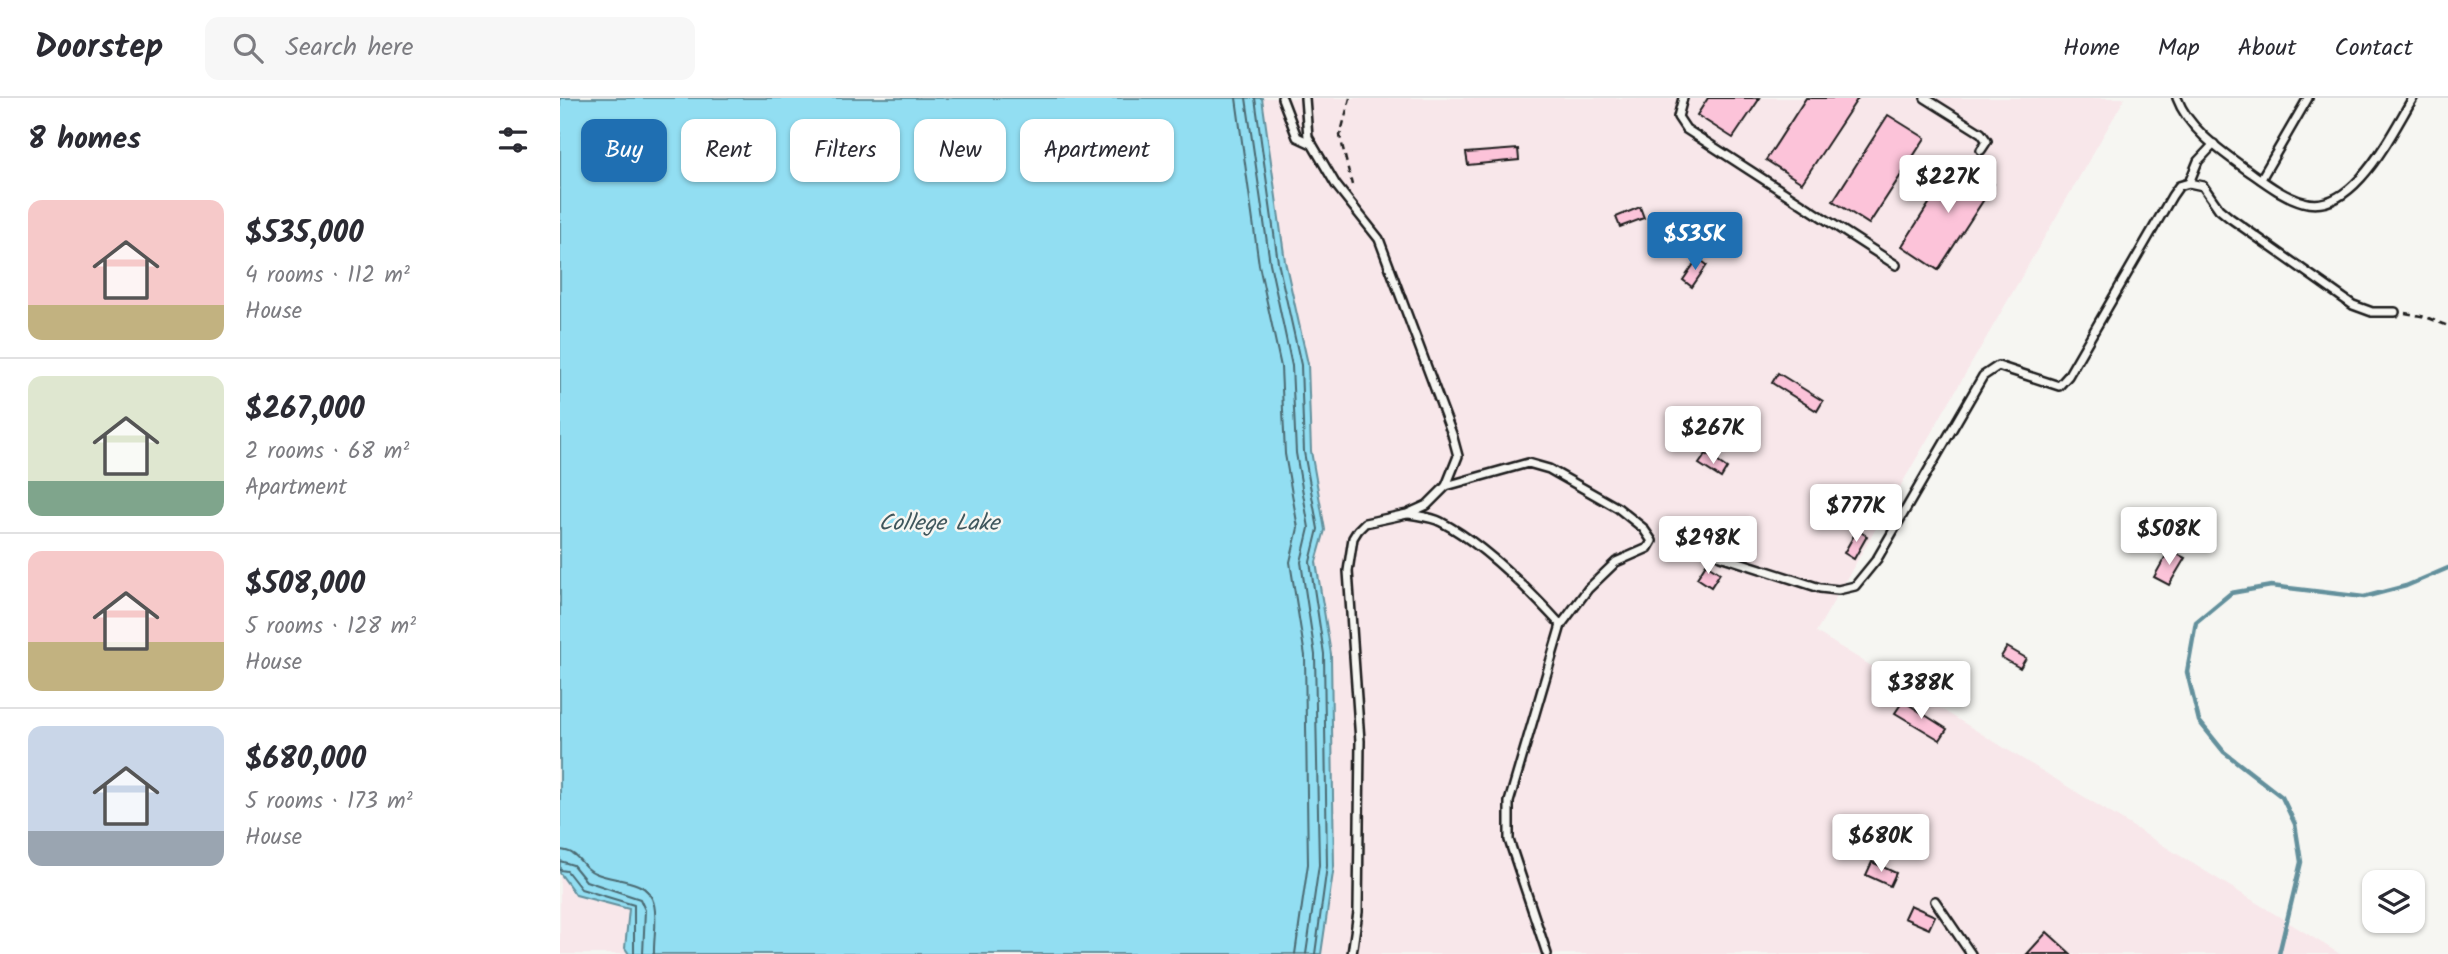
<!DOCTYPE html>
<meta charset="utf-8">
<style>
:root{--surface:#fff;--page:#f7f7f7;--text:#2b2b33;--muted:#7c7c81;--line:#e1e1e2;--accent:#1f6fb2}
body{margin:0;font-family:Kalam,sans-serif;background:var(--page);color:var(--text);height:100vh;display:flex;flex-direction:column;font-size:26px;white-space:nowrap}
*{box-sizing:border-box;margin:0}
p{font-size:23px;color:var(--muted)}
.icon{flex:none;width:38px;height:38px;fill:none;stroke:currentColor;stroke-width:2;stroke-linecap:round;stroke-linejoin:round}
.map{position:relative;flex:1;overflow:hidden}
.panel{display:flex;flex-direction:column;background:var(--surface);width:560px}
.panel>*{flex:none}
.top-card{position:absolute;left:21px;top:21px;width:665px;height:63px;display:flex;gap:14px}
.controls{position:absolute;left:1802px;top:772px;display:grid;gap:14px}
.controls a{display:grid;place-items:center;width:63px;height:63px;border-radius:14px;background:var(--surface);box-shadow:0 2px 5px #0004;font-size:35px}
.price{position:absolute;translate:-50% -60px;padding:0 16px;border-radius:7px;background:#fff;color:#222;font-size:23px;line-height:46px;filter:drop-shadow(0 2px 4px #0008)}
.price::after{content:'';position:absolute;left:50%;top:42px;width:21px;height:16px;margin-left:-10px;background:inherit;clip-path:polygon(0 0,100% 0,50% 100%)}
.price.selected{background:var(--accent);color:#fff}
ul{padding:0;list-style:none}
li{display:flex;align-items:center;gap:21px;height:175px;padding:0 28px}
li+li{border-top:2px solid var(--line)}
li span{display:grid;place-items:center;flex:none;width:196px;height:140px;border-radius:14px;color:#555}
li>.icon{margin-inline-start:auto}
span .icon{width:84px;height:84px;fill:#fffc;stroke-width:1}
li b{font-size:30px}
h2{display:flex;justify-content:space-between;align-items:center;height:84px;padding:0 28px;font-size:30px}
.tag{padding:0 24px;border-radius:14px;background:var(--surface);box-shadow:0 2px 5px #0004;font-size:24px;line-height:63px}
.tag.selected{background:var(--accent);color:#fff}
header{display:flex;align-items:center;gap:42px;box-sizing:border-box;height:98px;padding:0 35px;background:var(--surface);border-bottom:2px solid var(--line)}
header strong{font-size:33px}
nav{display:flex;gap:38px;margin-inline-start:auto;font-size:24px}
.search{width:490px;height:63px;background:var(--page);display:flex;align-items:center;gap:18px;box-sizing:border-box;padding:0 24px;border-radius:14px;color:var(--muted);font-size:26px}
main{display:flex;flex:1;min-height:0}
.map>svg:first-child{display:block}
</style>
<header>
<strong>Doorstep</strong>
<div class="search"><svg class="icon" aria-label="search" viewBox="0 0 24 24"><circle cx="10" cy="10" r="6"/><path d="M15 15l6 6"/></svg>Search here</div>
<nav><a>Home</a><a>Map</a><a>About</a><a>Contact</a></nav>
</header>
<main>
<section class="panel">
<h2>8 homes<svg class="icon" aria-label="filters" viewBox="0 0 24 24"><path d="M4 7h16M4 17h16"/><circle cx="9" cy="7" r="2"/><circle cx="15" cy="17" r="2"/></svg></h2>
<ul>
<li><span style="background:linear-gradient(#f6c9c9 75%,#c2b280 0)"><svg class="icon" aria-label="home" viewBox="0 0 24 24"><path d="M3 11l9-7 9 7M6 9v11h12V9"/></svg></span><div><b>$535,000</b><p>4 rooms · 112 m²</p><p>House</p></div></li>
<li><span style="background:linear-gradient(#dfe7d0 75%,#7fa58c 0)"><svg class="icon" aria-label="home" viewBox="0 0 24 24"><path d="M3 11l9-7 9 7M6 9v11h12V9"/></svg></span><div><b>$267,000</b><p>2 rooms · 68 m²</p><p>Apartment</p></div></li>
<li><span style="background:linear-gradient(#f6c9c9 65%,#c2b280 0)"><svg class="icon" aria-label="home" viewBox="0 0 24 24"><path d="M3 11l9-7 9 7M6 9v11h12V9"/></svg></span><div><b>$508,000</b><p>5 rooms · 128 m²</p><p>House</p></div></li>
<li><span style="background:linear-gradient(#c9d6e8 75%,#9aa5b1 0)"><svg class="icon" aria-label="home" viewBox="0 0 24 24"><path d="M3 11l9-7 9 7M6 9v11h12V9"/></svg></span><div><b>$680,000</b><p>5 rooms · 173 m²</p><p>House</p></div></li>
</ul>
</section>
<div class="map">
<svg width="1888" height="856" viewBox="0 0 1888 856">
<rect width="100%" height="100%" fill="#f6f6f2"/>
<filter id="ink" filterUnits="userSpaceOnUse"><feTurbulence type="fractalNoise" baseFrequency=".0143" numOctaves="2"/><feDisplacementMap in="SourceGraphic" scale="14" xChannelSelector="R" yChannelSelector="G"/><feConvolveMatrix kernelMatrix="1 2 1 2 8 2 1 2 1" color-interpolation-filters="sRGB"/></filter>
<g filter="url(#ink)">
<!-- built -->
<g fill="#f8e7ea">
<path d="M 702,0 L 1565,0 L 1256,534 L 1780,856 L 761,856 L 774,768 L 771,556 L 756,464 L 765,431 L 751,353 L 748,266 L 725,163 Z"/>
<path d="M 0,775 L 16,797 L 69,811 L 65,850 L 69,856 L 0,856 Z"/>
</g>
<!-- water -->
<path fill="#92def2" stroke="#63909c" stroke-width="2" d="M 0,0 L 702,0 L 725,163 L 748,266 L 751,353 L 765,432 L 756,464 L 771,556 L 774,768 L 761,856 L 69,856 L 65,850 L 69,811 L 16,797 L 0,775 Z"/>
<g fill="none" stroke-linecap="round" stroke-linejoin="round">
<!-- shore -->
<g stroke="#4b6a72" stroke-width="2">
<path d="M 676,0 L 699,167 L 721,269 L 725,356 L 738,430 L 730,464 L 745,558 L 748,766 L 735,856"/>
<path d="M 686,0 L 710,165 L 732,268 L 736,355 L 749,430 L 741,464 L 755,557 L 759,767 L 746,856"/>
<path d="M 695,0 L 718,164 L 741,267 L 744,354 L 758,431 L 750,464 L 764,556 L 767,768 L 755,856"/>
<path d="M 0,752 C 20,753 20,769 35,775 C 48,781 64,781 78,787 C 104,797 93,834 94,856"/>
<path d="M 0,763 L 13,767 L 26,783 L 80,801 L 85,812 L 83,856"/>
<path d="M 0,772 L 7,773 L 21,791 L 74,807 L 74,856"/>
</g>
<!-- stream -->
<path stroke="#63909c" stroke-width="4.5" d="M 1719,856 L 1741,764 L 1735,726 L 1722,699 L 1664,654 L 1639,623 L 1627,574 L 1636,524 L 1671,495 L 1711,488 L 1804,499 L 1846,488 L 1888,470"/>
</g>
<!-- building -->
<g fill="#fcc3d9" stroke="#1c1c1c" stroke-width="2">
<path d="M 1148,0 L 1200,0 L 1173,40 L 1137,17 Z"/>
<path d="M 1246,0 L 1298,0 L 1242,85 L 1206,62 Z"/>
<path d="M 1328,17 L 1365,40 L 1309,126 L 1273,103 Z"/>
<path d="M 958,51 L 959,62 L 908,67 L 906,55 Z"/>
<path d="M 1397,62 L 1434,86 L 1378,172 L 1342,148 Z"/>
<path d="M 1080,109 L 1084,120 L 1060,129 L 1056,119 Z"/>
<path d="M 1138,160 L 1147,167 L 1132,189 L 1123,182 Z"/>
<path d="M 1218,275 L 1263,303 L 1257,313 L 1212,285 Z"/>
<path d="M 1146,356 L 1167,370 L 1161,380 L 1139,366 Z"/>
<path d="M 1297,432 L 1307,438 L 1294,461 L 1284,455 Z"/>
<path d="M 1609,452 L 1625,460 L 1609,487 L 1594,479 Z"/>
<path d="M 1146,466 L 1160,475 L 1151,489 L 1137,480 Z"/>
<path d="M 1447,549 L 1466,560 L 1460,570 L 1441,559 Z"/>
<path d="M 1343,603 L 1387,631 L 1380,642 L 1335,615 Z"/>
<path d="M 1312,764 L 1336,775 L 1330,788 L 1306,777 Z"/>
<path d="M 1350,807 L 1375,818 L 1369,831 L 1344,820 Z"/>
<path d="M 1487,834 L 1511,856 L 1467,856 Z"/>
</g>
<g fill="none" stroke-linecap="round" stroke-linejoin="round">
<defs>
<g id="lane">
<path d="M 722,0 L 737,39 L 752,46"/>
<path d="M 745,0 L 748,39 L 776,87 L 819,141 L 892,336 L 898,358 L 886,388"/>
<path d="M 1123,0 L 1118,19 L 1126,31 L 1336,167"/>
<path d="M 1365,0 L 1421,35 L 1427,43 L 1421,52"/>
<path d="M 1617,0 C 1628,30 1658,51 1683,69 C 1702,82 1721,98 1743,104 C 1793,119 1832,34 1853,0"/>
<path d="M 1701,81 L 1748,0"/>
<path d="M 1629,85 L 1643,88 L 1659,111 L 1670,120 L 1793,207 L 1812,214 L 1835,214"/>
<path d="M 849,416 C 859,418 872,419 881,424 C 922,445 969,492 1001,527"/>
<path d="M 1160,458 L 1260,490 L 1278,492 L 1295,488 L 1317,461 L 1423,278 L 1438,268 L 1499,288 L 1508,278 L 1612,98 L 1619,88 L 1629,85 L 1638,63 L 1654,46"/>
<path d="M 1375,803 L 1411,856"/>
<path d="M 792,856 L 798,814 L 800,643 L 788,473 L 793,440 L 798,432 L 805,425 L 847,416 L 867,407 L 886,388 L 968,365 L 989,371 L 1058,410 L 1083,430 L 1092,443 L 1088,450 L 1056,464 L 1028,491 L 1001,527 L 949,704 L 949,742 L 987,856"/>
</g>
</defs>
<!-- lane casing -->
<use href="#lane" stroke="#1c1c1c" stroke-width="12"/>
<!-- path -->
<g stroke="#1c1c1c" stroke-width="2.5" stroke-dasharray="7 5" stroke-linecap="butt">
<path d="M 790,0 L 780,38 L 792,87"/>
<path d="M 1845,215 L 1866,219 L 1888,228"/>
</g>
<!-- lane -->
<use href="#lane" stroke="#f6f6f2" stroke-width="7"/>
</g>
</g>
<g text-anchor="middle" dominant-baseline="central" stroke-width="5" stroke-linejoin="round" paint-order="stroke">
<!-- water labels -->
<g font-size="23" font-style="italic" fill="#3f565c" stroke="#f6f6f2">
<text x="379" y="426">College Lake</text>
</g>
</g>
</svg>
<div class="controls">
<a><svg class="icon" aria-label="layers" viewBox="0 0 24 24"><path d="M12 4l9 5-9 5-9-5zM3 14l9 5 9-5"/></svg></a>
</div>
<b class="price" style="left:1388px;top:117px">$227K</b>
<b class="price selected" style="left:1135px;top:174px">$535K</b>
<b class="price" style="left:1153px;top:368px">$267K</b>
<b class="price" style="left:1296px;top:446px">$777K</b>
<b class="price" style="left:1609px;top:469px">$508K</b>
<b class="price" style="left:1148px;top:478px">$298K</b>
<b class="price" style="left:1361px;top:623px">$388K</b>
<b class="price" style="left:1321px;top:776px">$680K</b>
<div class="top-card">
<a class="tag selected">Buy</a>
<a class="tag">Rent</a>
<a class="tag">Filters</a>
<a class="tag">New</a>
<a class="tag">Apartment</a>
</div>
</div>
</main>
